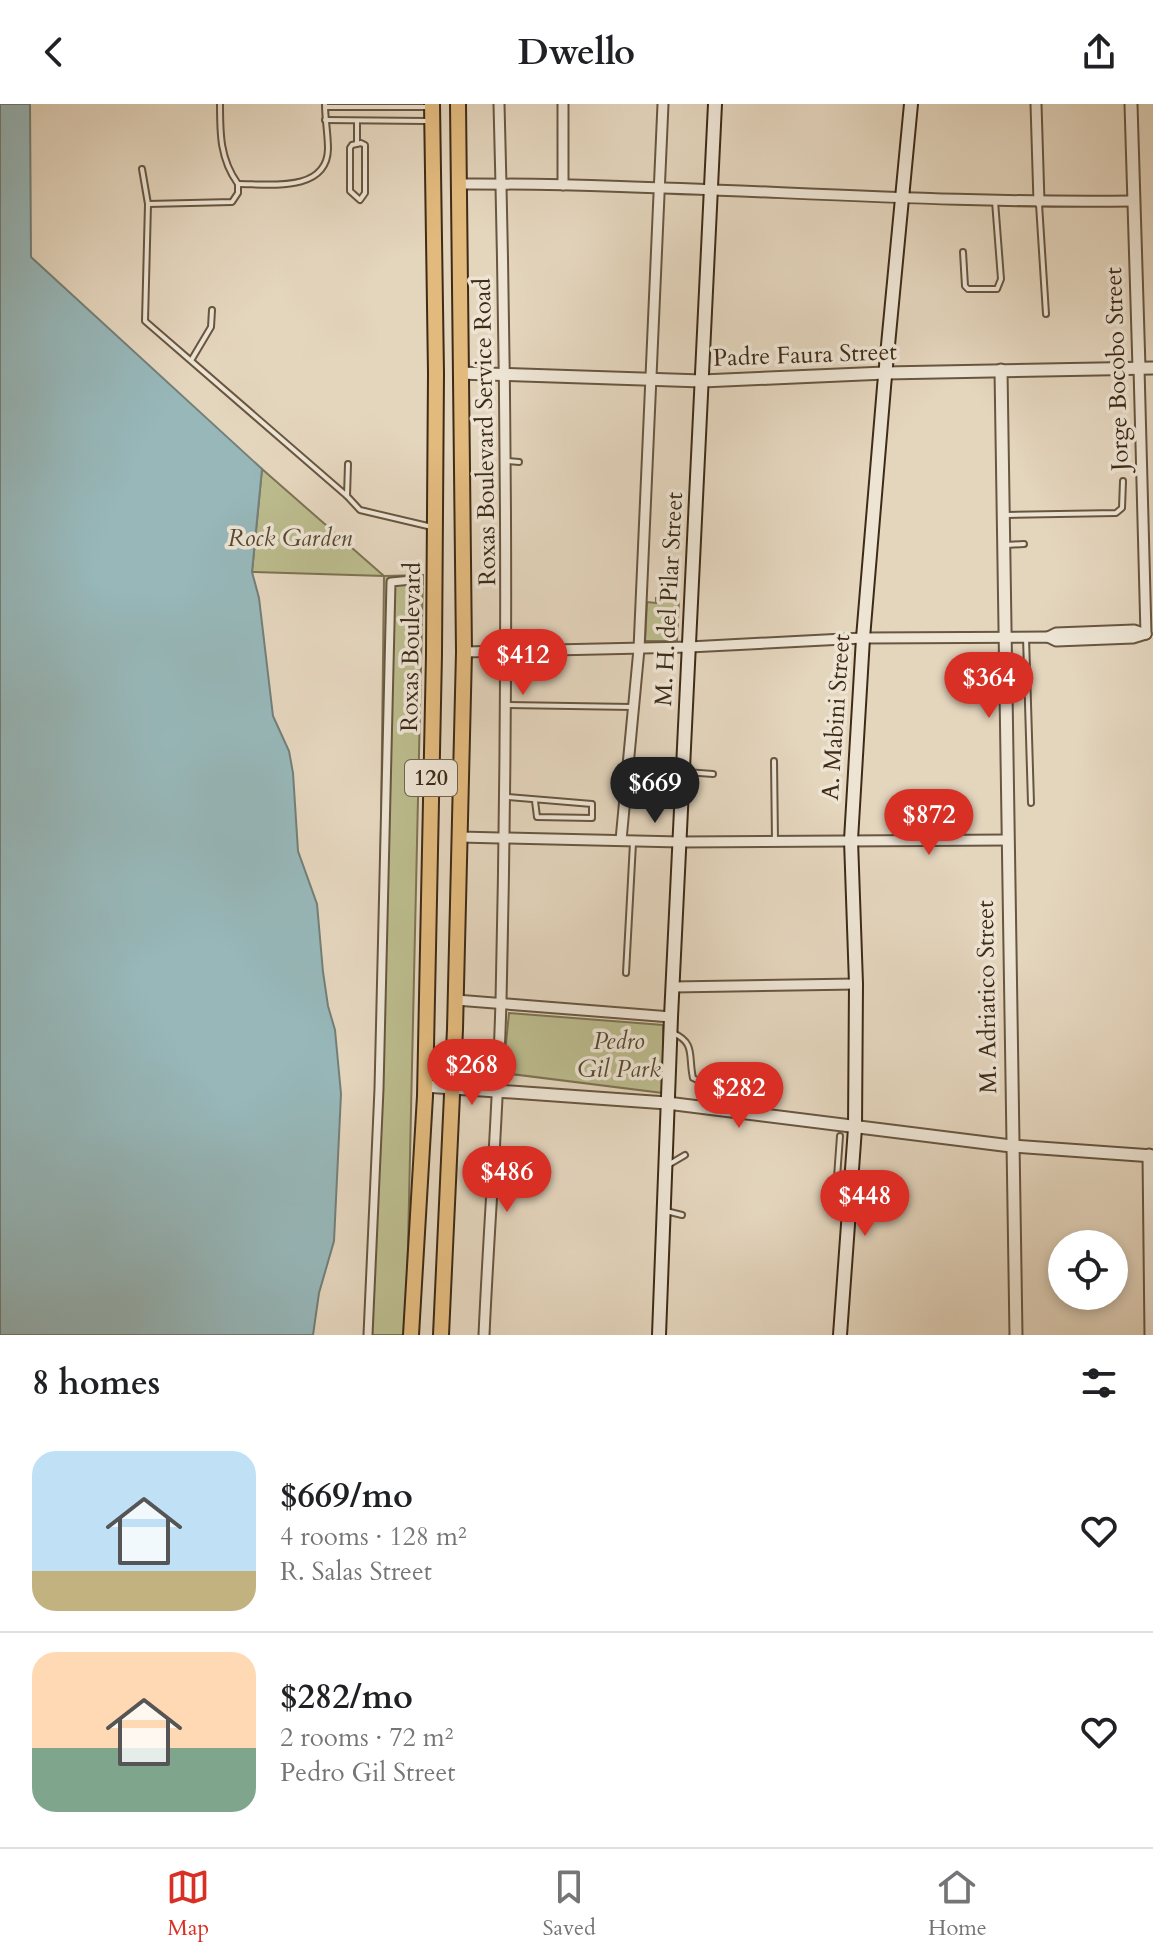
<!DOCTYPE html>
<meta charset="utf-8">
<style>
:root{--surface:#fff;--page:#f2f2f2;--text:#202124;--muted:#757577;--line:#e0e0e0;--accent:#d93025}
body{margin:0;font-family:Cardo,serif;background:var(--page);color:var(--text);height:100vh;display:flex;flex-direction:column;font-size:30px;white-space:nowrap}
*{box-sizing:border-box;margin:0}
p{font-size:26px;color:var(--muted)}
.icon{flex:none;width:44px;height:44px;fill:none;stroke:currentColor;stroke-width:2;stroke-linecap:round;stroke-linejoin:round}
.map{position:relative;height:1231px;overflow:hidden}
.sheet{display:flex;flex-direction:column;background:var(--surface);flex:1}
.sheet>*{flex:none}
.tools{position:absolute;left:1048px;top:1126px;display:grid;gap:16px}
.tools a{display:grid;place-items:center;width:80px;height:80px;border-radius:50%;background:var(--surface);box-shadow:0 4px 12px #0003;font-size:40px}
.price{position:absolute;translate:-50% -68px;padding:0 18px;border-radius:28px;background:var(--accent);color:#fff;font-size:26px;line-height:52px;filter:drop-shadow(0 2px 4px #0008)}
.price::after{content:'';position:absolute;left:50%;top:48px;width:24px;height:18px;margin-left:-12px;background:inherit;clip-path:polygon(0 0,100% 0,50% 100%)}
.price.on{background:#222;color:#fff}
ul{padding:0;list-style:none}
li{display:flex;align-items:center;gap:24px;height:200px;padding:0 32px}
li+li{border-top:2px solid var(--line)}
li span{display:grid;place-items:center;flex:none;width:224px;height:160px;border-radius:24px;color:#555}
li>.icon{margin-inline-start:auto}
span .icon{width:96px;height:96px;fill:#fffc;stroke-width:1}
li b{font-size:34px}
h2{display:flex;justify-content:space-between;align-items:center;height:96px;padding:0 32px;font-size:34px}
header{display:flex;justify-content:space-between;align-items:center;height:104px;padding:0 32px;background:var(--surface);font-size:36px;font-weight:600}
.tab-bar{display:flex;justify-content:space-around;align-items:center;height:112px;border-top:2px solid var(--line);background:var(--surface);font-size:22px;color:var(--muted)}
.tab-bar a{display:grid;justify-items:center;gap:4px}
.tab-bar .on{color:var(--accent)}
.map>svg:first-child{display:block}
</style>
<header><svg class="icon" aria-label="back" viewBox="0 0 24 24"><path d="M15 5l-7 7 7 7"/></svg>Dwello<svg class="icon" aria-label="share" viewBox="0 0 24 24"><path d="M12 15V3M7 8l5-5 5 5M5 13v7h14v-7"/></svg></header>
<div class="map">
<svg width="1153" height="1231" viewBox="0 0 1153 1231">
<rect width="100%" height="100%" fill="#e4d5bd"/>
<filter id="stains"><feTurbulence type="fractalNoise" baseFrequency=".0025" numOctaves="4"/><feColorMatrix values="0 0 0 0 .2 0 0 0 0 .09 0 0 0 0 .02 0 0 0 .5 -.17"/></filter>
<radialGradient id="worn" r=".72"><stop offset=".6" stop-color="#630" stop-opacity="0"/><stop offset="1" stop-color="#630" stop-opacity=".3"/></radialGradient>
<!-- green -->
<g fill="#bbbb8d" stroke="#7c7352" stroke-width="2">
<path d="M 262,365 L 384,472 L 423,471 L 406,1231 L 365,1231 L 379,892 L 384,472 L 252,468 Z"/>
<path d="M 656,494 L 679,495 L 677,537 L 645,537 L 647,498 L 656,499 Z"/>
<path d="M 509,909 L 663,921 L 663,989 L 503,969 Z"/>
</g>
<!-- water -->
<path fill="#97b7b9" stroke="#737f78" stroke-width="2" d="M 0,0 L 30,0 L 31,153 L 262,365 L 252,468 L 259,494 L 273,612 L 289,647 L 293,669 L 298,747 L 317,800 L 323,868 L 328,902 L 335,926 L 341,990 L 334,1137 L 319,1189 L 313,1231 L 0,1231 Z"/>
<g fill="none" stroke-linecap="round" stroke-linejoin="round">
<defs>
<g id="service">
<path d="M 326,3 L 430,3"/>
<path d="M 325,16 L 427,17"/>
<path d="M 357,39 L 357,17"/>
<path d="M 361,39 L 365,41 L 365,89 L 360,96 L 350,87 L 350,44 L 352,41 Z"/>
<path d="M 142,65 L 148,100 L 145,217 L 347,392 L 348,360"/>
<path d="M 238,80 C 268,80 327,89 328,45 C 328,30 325,15 325,0"/>
<path d="M 148,100 L 232,98 L 238,89 L 238,80 C 220,55 220,30 220,0"/>
<path d="M 1039,100 L 1046,210"/>
<path d="M 963,148 L 965,182 L 968,185 L 997,185 L 1001,175 L 995,97"/>
<path d="M 192,255 L 211,223 L 212,206"/>
<path d="M 507,357 L 519,358"/>
<path d="M 347,392 L 360,406 L 432,423"/>
<path d="M 1006,411 L 1116,409 L 1122,404 L 1123,377"/>
<path d="M 1006,441 L 1024,440"/>
<path d="M 1026,533 L 1031,699"/>
<path d="M 506,601 L 632,603"/>
<path d="M 774,657 L 775,737"/>
<path d="M 686,668 L 713,670"/>
<path d="M 507,693 L 592,700 L 592,714 L 537,713 L 535,697"/>
<path d="M 626,869 L 633,739"/>
<path d="M 673,929 C 696,939 688,952 693,974 L 710,982 L 715,1003"/>
<path d="M 840,1032 L 835,1101 L 838,1108 L 846,1113"/>
<path d="M 668,1061 L 685,1051"/>
<path d="M 666,1107 L 682,1111"/>
</g>
<path id="pedestrian" d="M 368,1231 L 379,985 L 391,478 L 412,476"/>
<g id="minor">
<path d="M 1036,0 L 1039,98"/>
<path d="M 459,80 C 684,79 908,100 1133,97"/>
<path d="M 563,81 L 563,0"/>
<path d="M 1139,264 L 1146,530"/>
<path d="M 1048,533 L 1056,529 L 1134,526 L 1146,530"/>
<path d="M 464,548 L 689,543 L 863,534 L 1048,533 L 1056,537 L 1133,534 L 1146,530"/>
<path d="M 460,733 L 680,738 L 1008,736"/>
<path d="M 621,736 L 639,545 L 663,0"/>
<path d="M 673,883 L 856,880"/>
<path d="M 456,896 L 671,913"/>
<path d="M 484,1231 C 489,1120 498,1009 501,897 C 508,598 507,299 499,0"/>
</g>
<g id="tertiary">
<path d="M 1131,0 L 1139,264"/>
<path d="M 1001,266 L 1016,1231"/>
<path d="M 460,269 L 702,277 L 885,269 L 1153,264"/>
<path d="M 425,982 L 667,999 L 1011,1042 L 1153,1052"/>
<path d="M 1149,1051 L 1151,1231"/>
</g>
<g id="secondary">
<path d="M 659,1231 L 671,913 L 715,0"/>
<path d="M 840,1231 L 855,1024 L 856,880 L 851,736 L 863,534 L 884,283 L 911,0"/>
</g>
<g id="trunk">
<path d="M 411,1231 L 425,992 L 434,550 L 436,269 L 432,0"/>
<path d="M 441,1231 L 455,925 L 464,548 L 458,0"/>
</g>
</defs>
<!-- service casing -->
<use href="#service" stroke="#685640" stroke-width="8"/>
<!-- pedestrian casing -->
<use href="#pedestrian" stroke="#685640" stroke-width="11"/>
<!-- minor casing -->
<use href="#minor" stroke="#685640" stroke-width="13"/>
<!-- tertiary casing -->
<use href="#tertiary" stroke="#685640" stroke-width="15"/>
<!-- secondary casing -->
<use href="#secondary" stroke="#3e2b17" stroke-width="16"/>
<!-- trunk casing -->
<use href="#trunk" stroke="#3e2b17" stroke-width="18"/>
<!-- service -->
<use href="#service" stroke="#ede4d4" stroke-width="4"/>
<!-- pedestrian -->
<use href="#pedestrian" stroke="#ede4d4" stroke-width="7"/>
<!-- minor -->
<use href="#minor" stroke="#ede4d4" stroke-width="9"/>
<!-- tertiary -->
<use href="#tertiary" stroke="#ede4d4" stroke-width="11"/>
<!-- secondary -->
<use href="#secondary" stroke="#ede4d4" stroke-width="12"/>
<!-- trunk -->
<use href="#trunk" stroke="#e2ba7e" stroke-width="14"/>
</g>
<g text-anchor="middle" dominant-baseline="central" stroke-width="7" stroke-linejoin="round" paint-order="stroke">
<!-- shield labels -->
<rect fill="#ede4d4" stroke="#726250" stroke-width="2" x="405" y="656" width="52" height="36" rx="6"/>
<g font-size="22" font-weight="bold" fill="#3e2b17">
<text x="431" y="674">120</text>
</g>
<!-- street labels -->
<g font-size="24" fill="#3e2b17" stroke="#ede4d4">
<text transform="translate(805 251) rotate(-2)">Padre Faura Street</text>
<text transform="translate(1117 265) rotate(-92)">Jorge Bocobo Street</text>
<text transform="translate(485 328) rotate(-91)">Roxas Boulevard Service Road</text>
<text transform="translate(669 495) rotate(-87)">M. H. del Pilar Street</text>
<text transform="translate(411 543) rotate(-89)">Roxas Boulevard</text>
<text transform="translate(836 613) rotate(-86)">A. Mabini Street</text>
<text transform="translate(987 893) rotate(-91)">M. Adriatico Street</text>
</g>
<!-- park labels -->
<g font-size="24" font-style="italic" fill="#57482f" stroke="#ede4d4">
<text x="290" y="434">Rock Garden</text>
<text x="619" y="937">Pedro<tspan x="619" dy="28">Gil Park</tspan></text>
</g>
</g>
<rect width="100%" height="100%" filter="url(#stains)"/>
<rect width="100%" height="100%" fill="url(#worn)"/>
</svg>
<div class="tools">
<a><svg class="icon" aria-label="locate" viewBox="0 0 24 24"><circle cx="12" cy="12" r="6"/><path d="M12 2v4M12 18v4M2 12h4M18 12h4"/></svg></a>
</div>
<b class="price" style="left:523px;top:593px">$412</b>
<b class="price" style="left:989px;top:616px">$364</b>
<b class="price on" style="left:655px;top:721px">$669</b>
<b class="price" style="left:929px;top:753px">$872</b>
<b class="price" style="left:472px;top:1003px">$268</b>
<b class="price" style="left:739px;top:1026px">$282</b>
<b class="price" style="left:507px;top:1110px">$486</b>
<b class="price" style="left:865px;top:1134px">$448</b>
</div>
<section class="sheet">
<h2>8 homes<svg class="icon" aria-label="filters" viewBox="0 0 24 24"><path d="M4 7h16M4 17h16"/><circle cx="9" cy="7" r="2"/><circle cx="15" cy="17" r="2"/></svg></h2>
<ul>
<li><span style="background:linear-gradient(#bfe0f5 75%,#c2b280 0)"><svg class="icon" aria-label="home" viewBox="0 0 24 24"><path d="M3 11l9-7 9 7M6 9v11h12V9"/></svg></span><div><b>$669/mo</b><p>4 rooms · 128 m²</p><p>R. Salas Street</p></div><svg class="icon" aria-label="heart" viewBox="0 0 24 24"><path d="M12 20l-8-8c-3-5 5-10 8-4 3-6 11-1 8 4z"/></svg></li>
<li><span style="background:linear-gradient(#ffd9b3 60%,#7fa58c 0)"><svg class="icon" aria-label="home" viewBox="0 0 24 24"><path d="M3 11l9-7 9 7M6 9v11h12V9"/></svg></span><div><b>$282/mo</b><p>2 rooms · 72 m²</p><p>Pedro Gil Street</p></div><svg class="icon" aria-label="heart" viewBox="0 0 24 24"><path d="M12 20l-8-8c-3-5 5-10 8-4 3-6 11-1 8 4z"/></svg></li>
</ul>
</section>
<nav class="tab-bar">
<a class="on"><svg class="icon" aria-label="map" viewBox="0 0 24 24"><path d="M3 6l6-2 6 2 6-2v14l-6 2-6-2-6 2zM9 4v14M15 6v14"/></svg>Map</a>
<a><svg class="icon" aria-label="saved" viewBox="0 0 24 24"><path d="M7 4h10v16l-5-4-5 4z"/></svg>Saved</a>
<a><svg class="icon" aria-label="home" viewBox="0 0 24 24"><path d="M3 11l9-7 9 7M6 9v11h12V9"/></svg>Home</a>
</nav>
